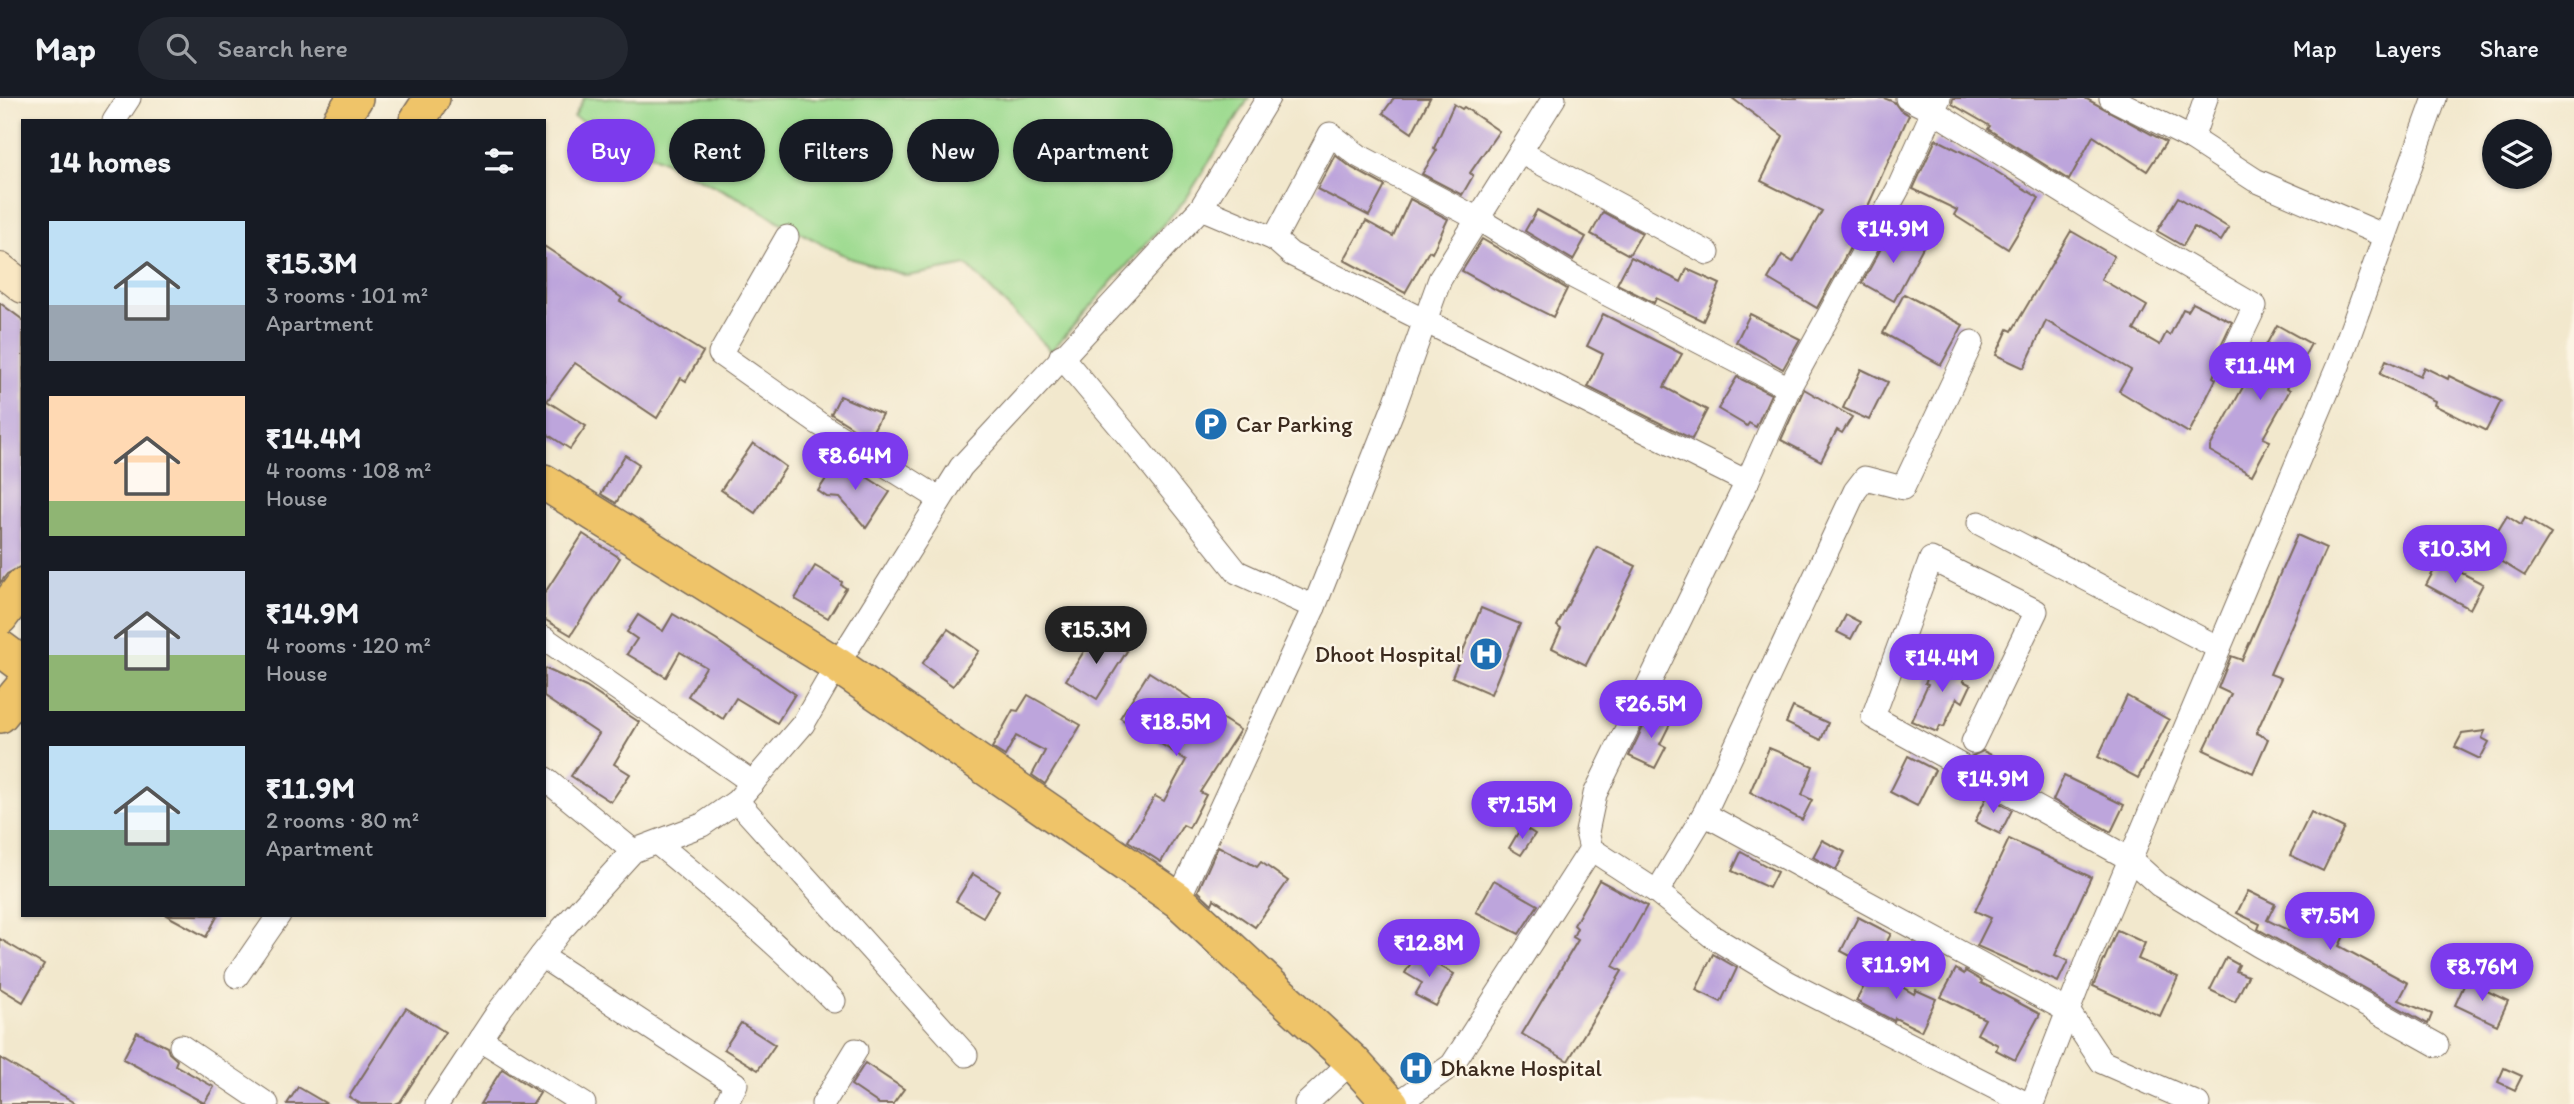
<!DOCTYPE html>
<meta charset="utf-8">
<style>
:root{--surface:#171b24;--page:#242831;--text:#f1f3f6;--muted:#9ea1a6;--line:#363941;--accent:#7c3aed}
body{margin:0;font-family:Itim,sans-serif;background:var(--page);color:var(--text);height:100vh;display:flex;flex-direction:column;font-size:26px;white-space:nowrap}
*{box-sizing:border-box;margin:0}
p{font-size:23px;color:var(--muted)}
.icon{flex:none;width:38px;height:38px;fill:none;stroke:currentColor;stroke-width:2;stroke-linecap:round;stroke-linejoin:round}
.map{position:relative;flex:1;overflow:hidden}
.drawer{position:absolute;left:21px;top:21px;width:525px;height:798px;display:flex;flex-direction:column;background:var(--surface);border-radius:0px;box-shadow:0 2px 5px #0004}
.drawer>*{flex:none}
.top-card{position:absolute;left:567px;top:21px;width:665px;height:63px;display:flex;gap:14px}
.buttons{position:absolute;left:2482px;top:21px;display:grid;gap:14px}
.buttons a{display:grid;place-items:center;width:70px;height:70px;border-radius:50%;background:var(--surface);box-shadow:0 2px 5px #0004;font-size:35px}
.price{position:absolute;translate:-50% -60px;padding:0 16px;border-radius:24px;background:var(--accent);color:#fff;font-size:23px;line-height:46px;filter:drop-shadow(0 2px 4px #0008)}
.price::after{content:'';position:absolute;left:50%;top:42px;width:21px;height:16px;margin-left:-10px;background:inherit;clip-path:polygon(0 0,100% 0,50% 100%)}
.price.current{background:#222;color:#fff}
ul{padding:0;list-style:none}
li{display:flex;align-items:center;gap:21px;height:175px;padding:0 28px}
li span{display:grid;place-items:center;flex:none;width:196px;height:140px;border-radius:0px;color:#555}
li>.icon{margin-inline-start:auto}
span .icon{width:84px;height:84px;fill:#fffc;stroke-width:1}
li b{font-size:30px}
h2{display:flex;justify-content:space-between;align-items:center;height:84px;padding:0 28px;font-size:30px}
.chip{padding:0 24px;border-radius:32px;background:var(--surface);box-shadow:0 2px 5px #0004;font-size:24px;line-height:63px}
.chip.current{background:var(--accent);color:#fff}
header{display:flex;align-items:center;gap:42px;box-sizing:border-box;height:98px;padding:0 35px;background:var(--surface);border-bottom:2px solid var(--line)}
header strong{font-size:33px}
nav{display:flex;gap:38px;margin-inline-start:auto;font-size:24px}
.search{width:490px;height:63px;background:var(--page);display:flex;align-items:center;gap:18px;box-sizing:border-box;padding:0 24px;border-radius:38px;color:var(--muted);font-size:26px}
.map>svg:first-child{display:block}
</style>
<header>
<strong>Map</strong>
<div class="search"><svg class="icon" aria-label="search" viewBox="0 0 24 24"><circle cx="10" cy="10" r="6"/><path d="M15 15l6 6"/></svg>Search here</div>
<nav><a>Map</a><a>Layers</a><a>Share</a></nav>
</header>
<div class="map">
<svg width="2574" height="1006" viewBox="0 0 2574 1006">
<rect width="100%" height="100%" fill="#fcf5e5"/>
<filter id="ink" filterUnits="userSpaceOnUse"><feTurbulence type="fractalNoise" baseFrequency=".0143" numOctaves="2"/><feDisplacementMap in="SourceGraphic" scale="14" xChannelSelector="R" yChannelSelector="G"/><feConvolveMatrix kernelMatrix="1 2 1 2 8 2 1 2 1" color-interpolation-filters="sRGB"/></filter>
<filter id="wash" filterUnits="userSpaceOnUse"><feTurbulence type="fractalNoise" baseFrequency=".00686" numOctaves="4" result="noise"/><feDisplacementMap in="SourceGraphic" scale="28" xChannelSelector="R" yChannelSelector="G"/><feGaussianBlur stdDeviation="1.57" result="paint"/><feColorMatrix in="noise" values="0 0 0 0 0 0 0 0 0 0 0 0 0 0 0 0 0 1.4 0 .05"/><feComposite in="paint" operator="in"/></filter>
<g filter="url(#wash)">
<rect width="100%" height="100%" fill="#f2e8cd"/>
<!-- green -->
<path fill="#9cda8f" stroke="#6c8256" stroke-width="2" d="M 584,0 L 1249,0 L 1186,101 L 1051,253 L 967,167 L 908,178 L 849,160 L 782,125 L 741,101 L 574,19 Z"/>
<g id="blocks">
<!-- building -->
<g fill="#bda5dc">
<path d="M 1394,0 L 1430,0 L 1412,35 L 1383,15 Z"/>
<path d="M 1732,0 L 1884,0 L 1894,4 L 1900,12 L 1909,17 L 1864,117 L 1866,118 L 1864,124 L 1817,210 L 1768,181 L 1782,157 L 1793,164 L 1822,113 L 1761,83 L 1783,38 Z"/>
<path d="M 1953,0 L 2085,0 L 2166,44 L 2147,73 L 2093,38 L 2069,82 L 1988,31 L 1990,28 L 1952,6 Z"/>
<path d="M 1454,6 L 1462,11 L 1464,9 L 1499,33 L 1470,75 L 1473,78 L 1462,97 L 1422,76 L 1437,52 L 1434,50 Z"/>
<path d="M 1936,41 L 1976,61 L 2039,100 L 2008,151 L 1954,117 L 1957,112 L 1913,91 Z"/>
<path d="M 1335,57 L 1352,70 L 1385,88 L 1369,118 L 1317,91 Z"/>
<path d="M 2178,99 L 2229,130 L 2221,143 L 2194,129 L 2183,148 L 2157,133 Z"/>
<path d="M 1410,101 L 1448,121 L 1432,155 L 1429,153 L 1405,195 L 1344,162 L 1366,123 L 1393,138 Z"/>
<path d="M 1537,112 L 1586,139 L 1573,162 L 1525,133 Z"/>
<path d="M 1603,114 L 1642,135 L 1629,157 L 1591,136 Z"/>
<path d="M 1891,132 L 1923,149 L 1894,203 L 1862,185 Z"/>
<path d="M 2071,133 L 2114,158 L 2101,181 L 2147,208 L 2134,232 L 2160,247 L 2166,235 L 2170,237 L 2183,211 L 2188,213 L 2193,205 L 2232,224 L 2216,258 L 2217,270 L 2213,279 L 2216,281 L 2189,335 L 2119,293 L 2131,272 L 2046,223 L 2024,270 L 1996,257 L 2008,231 L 2012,233 Z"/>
<path d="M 1482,141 L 1567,191 L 1553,219 L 1501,193 L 1500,194 L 1462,173 Z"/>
<path d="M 544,148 L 622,200 L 620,203 L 703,254 L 686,283 L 681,280 L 657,320 L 575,265 L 547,303 L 586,328 L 570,351 L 544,334 Z"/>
<path d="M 1631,159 L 1681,184 L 1687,171 L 1720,186 L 1703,223 L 1656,200 L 1654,205 L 1617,186 Z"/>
<path d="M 1904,196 L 1963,227 L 1941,267 L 1883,235 Z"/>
<path d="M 0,205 L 23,222 L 23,467 L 7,476 L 0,485 Z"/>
<path d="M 1603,216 L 1682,256 L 1664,289 L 1707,312 L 1692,341 L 1588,289 L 1603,256 L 1587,248 Z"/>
<path d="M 1750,216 L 1800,241 L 1783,271 L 1736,244 Z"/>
<path d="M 2277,227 L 2311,246 L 2287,290 L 2290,292 L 2263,340 L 2270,343 L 2252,377 L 2210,353 L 2210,349 Z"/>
<path d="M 2386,262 L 2420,278 L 2424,269 L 2448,281 L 2449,278 L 2501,303 L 2486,333 L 2434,307 L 2435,303 L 2380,276 Z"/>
<path d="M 1861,271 L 1888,284 L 1869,322 L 1843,310 Z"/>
<path d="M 1737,279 L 1771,296 L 1756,329 L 1749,325 L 1747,328 L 1718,311 Z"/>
<path d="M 1804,291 L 1852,319 L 1842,335 L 1837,332 L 1821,363 L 1781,342 Z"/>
<path d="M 840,298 L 882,316 L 869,340 L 831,316 Z"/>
<path d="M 753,345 L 786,369 L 755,415 L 721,392 Z"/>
<path d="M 625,357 L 639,366 L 616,405 L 601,396 Z"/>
<path d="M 839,361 L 890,394 L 866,430 L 840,400 L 827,399 L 818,393 Z"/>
<path d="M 2507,418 L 2521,427 L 2525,420 L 2551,436 L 2525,478 L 2485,454 Z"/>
<path d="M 583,436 L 620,460 L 571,537 L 544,521 L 544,496 Z"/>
<path d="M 2297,437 L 2326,450 L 2270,576 L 2281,580 L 2256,635 L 2268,641 L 2253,675 L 2204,652 L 2231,596 L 2218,590 L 2231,558 L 2242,562 Z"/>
<path d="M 1597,449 L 1636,468 L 1586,567 L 1552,550 L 1561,531 L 1557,528 Z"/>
<path d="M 2439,463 L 2483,486 L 2470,511 L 2426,487 Z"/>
<path d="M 815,468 L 842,484 L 841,487 L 846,490 L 828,520 L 795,501 Z"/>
<path d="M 1481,510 L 1520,526 L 1491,596 L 1452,579 Z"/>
<path d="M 673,516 L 716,542 L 795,596 L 777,625 L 736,600 L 723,621 L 688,598 L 706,569 L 680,554 L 666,579 L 627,556 L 637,541 L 627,534 L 638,517 L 663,533 Z"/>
<path d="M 1846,517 L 1860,524 L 1851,541 L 1837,534 Z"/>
<path d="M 948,531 L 979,553 L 953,588 L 922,566 Z"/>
<path d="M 1096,534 L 1127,553 L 1097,601 L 1066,582 Z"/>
<path d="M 1942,557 L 1970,570 L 1963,583 L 1971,587 L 1963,604 L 1957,600 L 1944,629 L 1940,628 L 1937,634 L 1911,623 L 1928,586 L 1925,585 L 1932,570 L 1935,572 Z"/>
<path d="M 544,570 L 586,589 L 639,624 L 614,666 L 630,676 L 611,704 L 571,678 L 599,636 L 544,599 Z"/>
<path d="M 1149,574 L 1240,632 L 1200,694 L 1206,697 L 1189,730 L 1183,727 L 1161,764 L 1128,743 L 1155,698 L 1164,703 L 1186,662 L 1120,620 Z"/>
<path d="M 1028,597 L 1081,627 L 1045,686 L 1032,677 L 1045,653 L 1016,638 L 1005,658 L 992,650 L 1013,612 L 1018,613 Z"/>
<path d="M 2127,598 L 2169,622 L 2138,680 L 2098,659 Z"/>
<path d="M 1793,609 L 1828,625 L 1821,642 L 1786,625 Z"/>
<path d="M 1651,612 L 1672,622 L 1660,646 L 1666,649 L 1655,670 L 1629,658 Z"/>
<path d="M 2485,633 L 2482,640 L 2489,644 L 2480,661 L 2455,649 L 2462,636 Z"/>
<path d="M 1769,650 L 1813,668 L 1802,697 L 1812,702 L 1802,722 L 1750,694 Z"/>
<path d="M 1983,653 L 1998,660 L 1996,671 L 1972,658 Z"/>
<path d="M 1908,658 L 1935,672 L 1917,708 L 1890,694 Z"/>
<path d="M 2064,678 L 2124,707 L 2111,734 L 2053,702 Z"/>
<path d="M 1987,698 L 2012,712 L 2000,736 L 1975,724 Z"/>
<path d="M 2311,714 L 2344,730 L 2323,773 L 2290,757 Z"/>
<path d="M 1522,728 L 1535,736 L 1521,757 L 1509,750 Z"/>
<path d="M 2009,741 L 2091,779 L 2055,857 L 2068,863 L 2058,884 L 1977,848 L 1991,820 L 1975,813 Z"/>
<path d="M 1822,742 L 1845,754 L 1836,772 L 1813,759 Z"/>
<path d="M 1218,748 L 1257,769 L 1261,764 L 1288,783 L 1255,829 L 1214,801 L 1212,806 L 1198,793 Z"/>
<path d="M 1741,754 L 1777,774 L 1769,790 L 1732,773 Z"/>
<path d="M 973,776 L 999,792 L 983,819 L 956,803 Z"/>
<path d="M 1494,782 L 1538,807 L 1519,836 L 1476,814 Z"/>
<path d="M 1599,782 L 1647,808 L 1613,868 L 1622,873 L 1568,963 L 1522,936 L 1578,842 L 1573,839 L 1577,830 L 1574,827 Z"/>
<path d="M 2248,793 L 2275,806 L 2267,822 L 2296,836 L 2311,806 L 2331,816 L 2325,826 L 2345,836 L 2339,848 L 2408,885 L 2399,902 L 2432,916 L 2428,926 L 2258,831 L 2260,826 L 2237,815 Z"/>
<path d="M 166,817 L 218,817 L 206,839 Z"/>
<path d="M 1858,819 L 1891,836 L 1873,870 L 1841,853 Z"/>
<path d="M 2117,832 L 2145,845 L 2138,861 L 2178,879 L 2160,918 L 2093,888 Z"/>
<path d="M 0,841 L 44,867 L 23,904 L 0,890 Z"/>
<path d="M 1417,855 L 1454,876 L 1436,908 L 1415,897 L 1422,885 L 1405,875 Z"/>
<path d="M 1713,856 L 1737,870 L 1721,904 L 1696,892 Z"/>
<path d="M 2226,860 L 2239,867 L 2236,873 L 2248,878 L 2235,904 L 2210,892 Z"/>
<path d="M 1956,871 L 1964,876 L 1965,873 L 1982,883 L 1981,885 L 2040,916 L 2015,962 L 1996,952 L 1998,947 L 1977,936 L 1985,921 L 1941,899 Z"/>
<path d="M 1873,872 L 1914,896 L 1916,892 L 1936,901 L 1921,933 L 1895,920 L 1894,923 L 1856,903 Z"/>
<path d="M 2466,883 L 2508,903 L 2497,927 L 2455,907 Z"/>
<path d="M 406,910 L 445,934 L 400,1004 L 395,1006 L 361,1006 L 349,999 Z"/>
<path d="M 741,925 L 775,947 L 758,972 L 724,951 Z"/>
<path d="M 137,934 L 167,949 L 169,955 L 177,962 L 175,967 L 214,989 L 204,1005 L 123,961 Z"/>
<path d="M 1424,956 L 1430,965 L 1411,979 L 1405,970 Z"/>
<path d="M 0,960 L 77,1006 L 0,1006 Z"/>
<path d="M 865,965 L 904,991 L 893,1006 L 879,1006 L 851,987 Z"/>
<path d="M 2504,970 L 2522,978 L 2515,992 L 2498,984 Z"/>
<path d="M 502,971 L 540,995 L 533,1006 L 480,1006 Z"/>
<path d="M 298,989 L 327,1006 L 287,1006 Z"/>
</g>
</g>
</g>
<g filter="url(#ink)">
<use href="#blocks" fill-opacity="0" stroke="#7b6c5b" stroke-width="2"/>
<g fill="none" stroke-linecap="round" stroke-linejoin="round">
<defs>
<g id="street">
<path d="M 1907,0 L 1933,13 L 2106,121 L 2255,208 L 2229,263"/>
<path d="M 1939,0 L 1899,89 L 1789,290 L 1747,384 L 1595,696 L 1587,734 L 1591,751 L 1657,794 L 1713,839 L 1789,885 L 2027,1006"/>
<path d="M 2111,0 L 2192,41"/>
<path d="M 2206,0 L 2192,41 L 2255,82 L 2385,138"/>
<path d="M 114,23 L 129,0"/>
<path d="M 1520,54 L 1708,155"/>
<path d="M 1201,110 L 1274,141 L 1291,156 L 1747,384"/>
<path d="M 787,139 L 720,256 L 818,325 L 940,401"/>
<path d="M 1274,141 L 1330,36 L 1359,58 L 1478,121 L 1574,179 L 1789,290"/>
<path d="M 1061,258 L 1134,345 L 1237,474 L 1314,509"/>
<path d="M 1979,425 L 2219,550"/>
<path d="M 544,540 L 753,685"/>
<path d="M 1973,644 L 2036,513 L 1931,461 L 1873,619 L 2130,761 L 2159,787 L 2258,847 L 2437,947"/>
<path d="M 544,680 L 633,753"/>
<path d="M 737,703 L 966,957"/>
<path d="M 1704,716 L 2068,913 L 2102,964 L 2198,1006"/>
<path d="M 657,745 C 718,795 778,846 834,903"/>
<path d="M 1657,794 L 1704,716 L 1855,393 L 1865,380 L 1903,390 L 1972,244"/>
<path d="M 1178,802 L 1314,509 L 1395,306 L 1440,181 L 1554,0"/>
<path d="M 541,858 L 736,986 L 726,1006"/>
<path d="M 237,878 L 279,817"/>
<path d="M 480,941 L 584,1006"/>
<path d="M 181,948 L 267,1006"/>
<path d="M 437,1006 L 498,914 L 561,832 L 633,753 L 702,727 L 737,703 L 803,626 L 837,567 L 961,369 L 1201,110 L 1268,0"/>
<path d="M 823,1006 L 856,952"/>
<path d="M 1306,1006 L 1352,963"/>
<path d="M 1397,1006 L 1452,967 L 1591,751"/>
<path d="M 2032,1006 L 2091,854 L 2338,268 L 2435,0"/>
</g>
<path id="secondary" d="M 0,171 L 23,189"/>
<g id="primary">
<path d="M 340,23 L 355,0"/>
<path d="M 417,23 L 432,0"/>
<path d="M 544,384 L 837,567 L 1178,802 L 1352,963 L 1391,1006"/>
<path d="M 0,519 L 23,488"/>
<path d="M 0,550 L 23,567"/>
<path d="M 0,617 L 23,589"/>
</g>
</defs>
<!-- street casing -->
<use href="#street" stroke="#7b6c5b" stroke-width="25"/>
<!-- secondary casing -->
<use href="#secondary" stroke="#7b6c5b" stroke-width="34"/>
<!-- primary casing -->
<use href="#primary" stroke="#7b6c5b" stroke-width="38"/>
<!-- street -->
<use href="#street" stroke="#fff" stroke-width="23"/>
<!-- secondary -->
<use href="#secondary" stroke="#f9e7c3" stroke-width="32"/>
<!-- primary -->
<use href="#primary" stroke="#efc469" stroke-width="35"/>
</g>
</g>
<!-- icons -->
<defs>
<symbol id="parking-disc" viewBox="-11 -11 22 22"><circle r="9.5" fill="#1f6fb2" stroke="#fcf5e5"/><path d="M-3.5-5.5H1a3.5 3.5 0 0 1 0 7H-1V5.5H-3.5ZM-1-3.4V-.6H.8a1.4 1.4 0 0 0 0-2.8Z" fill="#fff"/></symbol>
<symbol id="hospital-disc" viewBox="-11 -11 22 22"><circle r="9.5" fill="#1f6fb2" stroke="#fcf5e5"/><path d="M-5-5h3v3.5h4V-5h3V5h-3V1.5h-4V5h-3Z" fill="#fff"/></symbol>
</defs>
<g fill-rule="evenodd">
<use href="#parking-disc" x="1192" y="307" width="38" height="38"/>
<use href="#hospital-disc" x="1467" y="537" width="38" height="38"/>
<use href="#hospital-disc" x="1397" y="951" width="38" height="38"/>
</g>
<g text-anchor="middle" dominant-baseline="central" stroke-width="5" stroke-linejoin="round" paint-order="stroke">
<!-- poi labels -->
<g font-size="23" fill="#3b2a1e" stroke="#fcf5e5" text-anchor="start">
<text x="1236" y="326">Car Parking</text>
<text x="1462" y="556" text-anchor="end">Dhoot Hospital</text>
<text x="1440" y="970">Dhakne Hospital</text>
</g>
</g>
</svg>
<div class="buttons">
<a><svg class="icon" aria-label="layers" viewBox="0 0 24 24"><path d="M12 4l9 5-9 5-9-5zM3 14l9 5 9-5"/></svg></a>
</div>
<b class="price" style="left:1893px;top:167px">₹14.9M</b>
<b class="price" style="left:2260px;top:304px">₹11.4M</b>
<b class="price" style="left:855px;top:394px">₹8.64M</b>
<b class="price" style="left:2455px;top:487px">₹10.3M</b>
<b class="price current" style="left:1096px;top:568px">₹15.3M</b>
<b class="price" style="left:1942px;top:596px">₹14.4M</b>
<b class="price" style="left:1651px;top:642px">₹26.5M</b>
<b class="price" style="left:1176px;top:660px">₹18.5M</b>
<b class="price" style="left:1993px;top:717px">₹14.9M</b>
<b class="price" style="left:1522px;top:743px">₹7.15M</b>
<b class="price" style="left:2330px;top:854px">₹7.5M</b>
<b class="price" style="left:1429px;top:881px">₹12.8M</b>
<b class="price" style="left:1896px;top:903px">₹11.9M</b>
<b class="price" style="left:2482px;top:905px">₹8.76M</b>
<div class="top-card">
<a class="chip current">Buy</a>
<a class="chip">Rent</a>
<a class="chip">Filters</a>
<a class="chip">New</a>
<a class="chip">Apartment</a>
</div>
<section class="drawer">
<h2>14 homes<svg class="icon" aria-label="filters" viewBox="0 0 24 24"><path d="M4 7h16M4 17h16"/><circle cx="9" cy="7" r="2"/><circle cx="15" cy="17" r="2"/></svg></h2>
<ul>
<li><span style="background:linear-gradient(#bfe0f5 60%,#9aa5b1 0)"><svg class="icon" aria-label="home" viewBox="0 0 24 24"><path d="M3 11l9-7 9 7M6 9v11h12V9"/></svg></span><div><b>₹15.3M</b><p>3 rooms · 101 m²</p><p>Apartment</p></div></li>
<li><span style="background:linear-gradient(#ffd9b3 75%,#8fb573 0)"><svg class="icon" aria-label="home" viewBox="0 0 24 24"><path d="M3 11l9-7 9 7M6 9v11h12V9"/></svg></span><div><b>₹14.4M</b><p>4 rooms · 108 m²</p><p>House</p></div></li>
<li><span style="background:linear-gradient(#c9d6e8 60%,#8fb573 0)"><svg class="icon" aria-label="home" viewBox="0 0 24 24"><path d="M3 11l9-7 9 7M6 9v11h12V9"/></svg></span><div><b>₹14.9M</b><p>4 rooms · 120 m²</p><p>House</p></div></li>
<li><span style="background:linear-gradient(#bfe0f5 60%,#7fa58c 0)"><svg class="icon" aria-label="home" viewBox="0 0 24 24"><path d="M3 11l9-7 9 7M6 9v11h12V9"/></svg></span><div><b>₹11.9M</b><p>2 rooms · 80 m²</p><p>Apartment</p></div></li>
</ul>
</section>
</div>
